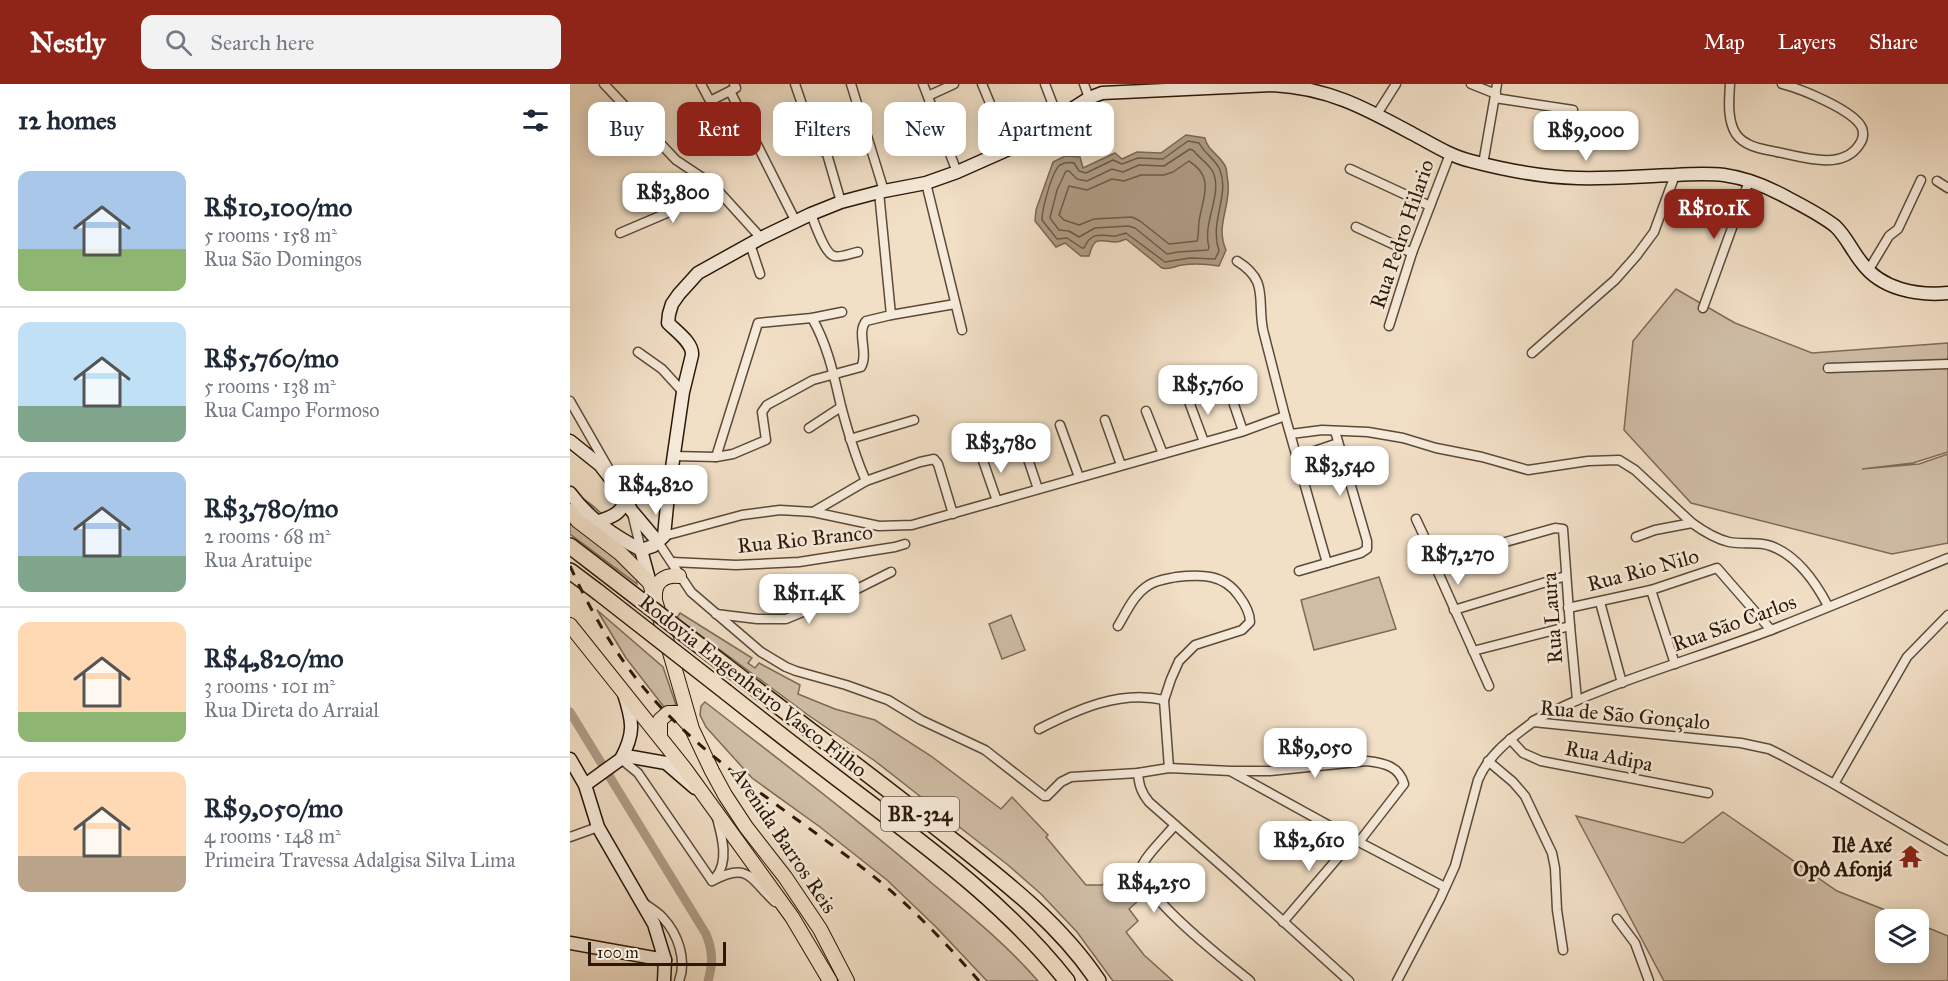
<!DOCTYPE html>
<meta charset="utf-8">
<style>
:root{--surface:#fff;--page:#f2f2f3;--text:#1f2937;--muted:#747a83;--line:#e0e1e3;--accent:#8f2418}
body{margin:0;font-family:"IM FELL Great Primer",serif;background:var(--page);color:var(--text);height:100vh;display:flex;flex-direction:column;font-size:22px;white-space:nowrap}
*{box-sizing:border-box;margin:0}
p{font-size:20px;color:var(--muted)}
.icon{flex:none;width:33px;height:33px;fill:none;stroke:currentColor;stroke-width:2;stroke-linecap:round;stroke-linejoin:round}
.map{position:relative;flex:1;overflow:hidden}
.sheet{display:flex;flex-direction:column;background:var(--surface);width:570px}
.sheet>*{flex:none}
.hud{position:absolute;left:18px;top:18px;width:570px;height:54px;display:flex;gap:12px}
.tools{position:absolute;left:1305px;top:825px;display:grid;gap:12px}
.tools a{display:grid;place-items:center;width:54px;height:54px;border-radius:12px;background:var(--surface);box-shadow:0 3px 15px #0003;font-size:30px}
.scale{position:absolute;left:18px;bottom:15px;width:138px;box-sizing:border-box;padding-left:6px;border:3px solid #2b1908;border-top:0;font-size:16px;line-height:21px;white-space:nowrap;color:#2b1908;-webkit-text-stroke:4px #f6eada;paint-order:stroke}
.price{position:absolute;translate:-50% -51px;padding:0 14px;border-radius:12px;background:#fff;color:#222;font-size:20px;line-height:39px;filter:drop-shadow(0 2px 3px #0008)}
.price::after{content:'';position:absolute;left:50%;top:36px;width:18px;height:14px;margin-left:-9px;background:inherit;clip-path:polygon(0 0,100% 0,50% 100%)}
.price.selected{background:var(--accent);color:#fff}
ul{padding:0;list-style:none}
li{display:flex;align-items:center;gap:18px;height:150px;padding:0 18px}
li+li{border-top:2px solid var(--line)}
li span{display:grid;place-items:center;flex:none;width:168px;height:120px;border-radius:12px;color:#555}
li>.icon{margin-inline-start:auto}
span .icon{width:72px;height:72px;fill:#fffc;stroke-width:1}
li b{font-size:26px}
h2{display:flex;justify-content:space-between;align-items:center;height:72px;padding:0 18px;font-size:26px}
.pill{padding:0 21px;border-radius:12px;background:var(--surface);box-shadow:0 3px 15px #0003;font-size:21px;line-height:54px}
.pill.selected{background:var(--accent);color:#fff}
header{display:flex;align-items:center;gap:36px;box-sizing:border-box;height:84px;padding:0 30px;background:var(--accent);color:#fff}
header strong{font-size:28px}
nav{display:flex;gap:33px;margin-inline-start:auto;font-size:21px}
.search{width:420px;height:54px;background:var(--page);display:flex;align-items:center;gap:15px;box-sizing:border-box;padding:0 21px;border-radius:12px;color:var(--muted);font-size:22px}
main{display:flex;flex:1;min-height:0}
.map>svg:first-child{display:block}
</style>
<header>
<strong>Nestly</strong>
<div class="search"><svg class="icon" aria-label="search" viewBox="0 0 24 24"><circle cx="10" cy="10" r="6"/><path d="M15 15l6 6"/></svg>Search here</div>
<nav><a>Map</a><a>Layers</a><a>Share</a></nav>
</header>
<main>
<section class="sheet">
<h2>12 homes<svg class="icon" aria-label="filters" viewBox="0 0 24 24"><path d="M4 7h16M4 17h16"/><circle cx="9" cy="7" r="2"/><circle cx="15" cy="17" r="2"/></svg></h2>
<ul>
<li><span style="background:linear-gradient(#a9c7e8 65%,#8fb573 0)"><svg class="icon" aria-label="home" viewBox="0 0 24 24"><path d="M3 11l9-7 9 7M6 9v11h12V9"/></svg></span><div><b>R$10,100/mo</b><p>5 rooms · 158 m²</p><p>Rua São Domingos</p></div></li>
<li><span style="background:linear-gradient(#bfe0f5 70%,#7fa58c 0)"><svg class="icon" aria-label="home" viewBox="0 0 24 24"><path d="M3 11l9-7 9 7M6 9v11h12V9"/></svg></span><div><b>R$5,760/mo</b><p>5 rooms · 138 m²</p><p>Rua Campo Formoso</p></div></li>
<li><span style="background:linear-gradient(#a9c7e8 70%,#7fa58c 0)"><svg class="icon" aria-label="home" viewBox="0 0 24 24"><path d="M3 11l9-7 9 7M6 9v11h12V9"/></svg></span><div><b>R$3,780/mo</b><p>2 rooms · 68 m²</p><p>Rua Aratuipe</p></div></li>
<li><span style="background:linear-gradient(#ffd9b3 75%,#8fb573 0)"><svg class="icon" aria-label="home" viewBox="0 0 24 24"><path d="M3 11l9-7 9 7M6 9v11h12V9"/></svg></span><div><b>R$4,820/mo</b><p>3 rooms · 101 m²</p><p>Rua Direta do Arraial</p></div></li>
<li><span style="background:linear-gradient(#ffd9b3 70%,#b9a48a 0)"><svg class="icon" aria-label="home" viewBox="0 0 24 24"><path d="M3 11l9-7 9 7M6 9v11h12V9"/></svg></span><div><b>R$9,050/mo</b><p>4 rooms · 148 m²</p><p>Primeira Travessa Adalgisa Silva Lima</p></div></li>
</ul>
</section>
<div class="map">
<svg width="1378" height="897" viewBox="0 0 1378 897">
<rect width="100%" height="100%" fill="#f1dfc6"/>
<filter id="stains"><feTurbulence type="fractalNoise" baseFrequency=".00333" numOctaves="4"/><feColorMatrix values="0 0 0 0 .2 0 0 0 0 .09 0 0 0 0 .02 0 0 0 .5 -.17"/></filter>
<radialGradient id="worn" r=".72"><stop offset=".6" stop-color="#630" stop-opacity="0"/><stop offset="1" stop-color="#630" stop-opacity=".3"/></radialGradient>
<!-- green -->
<g fill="#cfbda6" stroke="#7d6b57" stroke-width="1.5">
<path d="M 1106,205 L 1165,239 L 1242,269 L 1378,259 L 1378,368 L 1343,379 L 1292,385 L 1349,380 L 1378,370 L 1378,459 L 1322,470 L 1121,419 L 1054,346 L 1063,257 Z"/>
<path d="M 0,406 C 28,423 55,448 65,481 C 67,486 66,494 67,500 L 0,450 Z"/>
<path d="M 809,493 L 826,545 L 744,566 L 731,516 Z"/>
<path d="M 27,526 L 93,583 L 106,621 L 94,623 L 56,574 Z"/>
<path d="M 110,529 L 182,574 L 178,579 L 185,584 L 189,579 L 230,601 L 228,610 L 265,625 L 305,636 L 361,672 L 431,725 L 442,713 L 478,751 L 476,753 L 516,801 L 532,801 L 544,790 L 568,817 L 559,825 L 568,837 L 556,848 L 574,871 L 603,897 L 543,897 L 507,848 L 471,810 L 438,781 L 305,677 L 238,631 L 107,534 Z"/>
<path d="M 441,531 L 455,566 L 432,575 L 419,540 Z"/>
<path d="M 135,618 C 212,678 290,737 364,801 C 400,831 437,861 468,897 L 417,897 L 366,843 L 317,796 L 250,743 L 182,694 L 136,643 L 130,631 L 131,622 Z"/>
<path d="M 1153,728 L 1267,807 L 1338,835 L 1316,836 L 1316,868 L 1348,868 L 1349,840 L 1378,852 L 1378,897 L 1094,897 L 1006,732 L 1113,759 Z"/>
</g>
<!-- water -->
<path fill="#ae9c85" stroke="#7a6853" stroke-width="1.5" d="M 616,51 L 635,54 C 637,67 652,72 656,84 C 657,88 657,93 658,98 C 661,123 645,141 656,166 L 649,182 C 637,180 625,179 612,181 C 605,182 600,186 592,184 L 556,155 C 553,156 550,158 546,158 C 529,158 525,150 519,172 L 511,172 L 495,159 L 486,163 L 465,137 L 466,126 L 483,78 L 495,72 L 510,73 L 513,84 L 545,69 L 552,75 L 567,68 L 591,69 Z"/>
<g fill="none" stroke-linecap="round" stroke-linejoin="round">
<!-- shore -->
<g stroke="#6c5a46" stroke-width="1.5">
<path d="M 618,57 L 629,59 C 634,69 646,76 650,86 C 660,112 639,137 649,167 L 645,175 L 620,174 L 595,178 L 556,149 C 553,150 549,151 546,152 C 531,152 522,146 514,164 L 512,164 L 497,154 L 487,155 L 472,136 C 472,125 482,87 490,81 C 495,78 499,78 504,79 L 509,87 L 516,89 L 543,76 L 552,80 L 568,74 L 593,75 Z"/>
<path d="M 620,65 L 624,67 C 629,74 639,80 643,88 C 653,110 632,139 639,163 L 638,166 L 608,168 L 597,170 L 565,144 L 558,142 L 525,144 L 509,153 L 499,147 L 489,146 L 480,134 L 487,106 L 496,87 L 499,87 L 507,95 L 517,97 L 542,85 L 553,88 L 569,81 L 594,82 Z"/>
<path d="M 619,77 C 646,94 632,114 629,138 C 628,145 629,151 627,157 L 599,160 L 570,137 L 562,133 L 524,135 L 509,141 L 494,136 L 489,131 L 499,102 L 517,106 L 542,95 L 554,97 L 571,91 L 594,91 L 603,88 Z"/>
</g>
<!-- canal -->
<path stroke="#ae9c85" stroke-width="9" d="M 0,628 L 136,850 C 143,867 143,880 138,897"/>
<defs>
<g id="street">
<path d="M 34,0 L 106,76 L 142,100 L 191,154"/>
<path d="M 131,0 L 140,17 L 166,4 L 164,0"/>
<path d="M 225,0 L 246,61 L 257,70 L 271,118"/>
<path d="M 281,0 L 314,107"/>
<path d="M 353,0 L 387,88"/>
<path d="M 412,0 L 439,65"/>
<path d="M 475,0 L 488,34"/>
<path d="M 514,0 L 519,14"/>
<path d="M 901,0 L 926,10"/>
<path d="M 1160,0 C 1159,16 1157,36 1166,50 C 1175,63 1193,65 1207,68 C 1232,73 1272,87 1289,61 C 1293,56 1294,50 1292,44 C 1284,26 1231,5 1212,0"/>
<path d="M 160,7 L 225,136"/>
<path d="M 358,12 L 384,0"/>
<path d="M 925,14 L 1003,26"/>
<path d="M 807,30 L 826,0"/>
<path d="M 913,80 L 927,0"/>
<path d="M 780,85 L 860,122"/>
<path d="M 1367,97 L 1378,104"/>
<path d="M 356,99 L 392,246"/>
<path d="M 309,108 L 321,231"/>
<path d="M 241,130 C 244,138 255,170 264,172 C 270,174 282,169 288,168"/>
<path d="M 786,143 L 842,169"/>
<path d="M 50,149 L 104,126 L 142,100"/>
<path d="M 180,160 L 190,190"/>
<path d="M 667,177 C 699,197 687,214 693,246 L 715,332 L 757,479"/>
<path d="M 1298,187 L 1319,152 L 1328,145 L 1351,96"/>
<path d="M 1133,224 L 1179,97"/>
<path d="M 242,234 C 258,262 264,292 271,322 C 278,348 285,373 296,397"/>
<path d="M 819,242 L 842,169 L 880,70"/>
<path d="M 68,268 L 92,285 L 113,308"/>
<path d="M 962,269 L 1045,196 L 1067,171 L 1084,148 L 1105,91"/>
<path d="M 1258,284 L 1378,280"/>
<path d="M 657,300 L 673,347"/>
<path d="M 618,315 L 634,358"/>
<path d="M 0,317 L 40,387"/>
<path d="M 576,327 L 593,370"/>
<path d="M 535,336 L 551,381"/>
<path d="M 490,341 L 509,393"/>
<path d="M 239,344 L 271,323"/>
<path d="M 721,350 L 752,346 L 798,348 L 833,354 L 866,364 L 912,373 L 958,386 L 1018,377 L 1049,376 L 1065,386 L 1122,439"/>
<path d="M 280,355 L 344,336"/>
<path d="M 452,357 L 468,405"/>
<path d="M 411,371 L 427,417"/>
<path d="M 103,372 L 146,373 L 163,370 L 196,356 L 192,328 L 197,321 L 243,296 L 291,283 C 299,269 286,249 296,237 L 321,231 L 385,220"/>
<path d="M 146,373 L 188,239 L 242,234 L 272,228"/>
<path d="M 727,373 L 768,359"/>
<path d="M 243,428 L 296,397 L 350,378 L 364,375 L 368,380 L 383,430"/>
<path d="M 62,429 L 71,466"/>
<path d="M 846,435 L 867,480 L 867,486 L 919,602"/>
<path d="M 94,452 L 172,431 L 210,426 L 243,428 L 309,442 L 342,441 L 671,348 L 715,332"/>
<path d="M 1066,453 L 1085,446 L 1122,439 C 1133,447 1146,455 1159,458 C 1173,461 1188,457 1201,462 C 1228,472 1246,499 1258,522"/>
<path d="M 88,458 L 121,508 L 191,568 L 216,583 L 226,587 L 276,601 L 318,616 L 351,636 L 415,666 L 474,712 L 477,712 L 491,698 L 501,693 L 568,689 L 599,684 L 661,687 L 700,687 L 797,677 C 814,679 829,682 834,700 L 789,758"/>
<path d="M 102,478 L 166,481 L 229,478 L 325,463 L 335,460"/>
<path d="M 867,480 L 872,476 L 985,444 L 993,445 L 1000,542 L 1007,616"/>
<path d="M 729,487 L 791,469 L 797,465 L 797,457 L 765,347"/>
<path d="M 1081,506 L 1105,580"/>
<path d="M 1030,518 L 1052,599"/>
<path d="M 998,524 L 1081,506 L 1147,484 L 1201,546"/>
<path d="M 884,526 L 996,492"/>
<path d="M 146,530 L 187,535 L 216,535 L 281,508 L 321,488"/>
<path d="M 548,542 C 557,527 564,510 579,501 C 587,496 597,495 606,493 C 631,490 654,490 669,512 C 675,520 680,528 680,538 L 672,546 L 625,561 L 609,577 L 601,595 L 594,616 L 599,684"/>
<path d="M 903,567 L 1000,542"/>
<path d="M 963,637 C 1038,598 1122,576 1201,546 C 1260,523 1319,498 1378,474"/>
<path d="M 469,645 C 508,625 550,606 594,616"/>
<path d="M 940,655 L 953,669 L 971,677 L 1138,709"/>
<path d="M 51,675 L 68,689 L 142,797"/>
<path d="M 918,677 L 943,698 L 955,712 L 982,769 L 985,784 L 987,826 L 993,866"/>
<path d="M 662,688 L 789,758 L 875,803"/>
<path d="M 568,689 C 569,701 571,708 579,718 L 661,790 L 779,897"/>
<path d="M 1264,700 L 1337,573 L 1378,531"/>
<path d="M 605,741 C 598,750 572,775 571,785 C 571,812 658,879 680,897"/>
<path d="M 0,753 L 28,743"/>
<path d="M 146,793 C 159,777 152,753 147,734"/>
<path d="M 142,797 C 179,777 180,795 205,818"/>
<path d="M 74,819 C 80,824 88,828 93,834 C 108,850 117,876 109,897"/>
<path d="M 1047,835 L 1065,859 L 1079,897"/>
<path d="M 713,838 L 784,755"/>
<path d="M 827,897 L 870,815 L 885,782 L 908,696 C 919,670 941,654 963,638 L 1171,659 L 1199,665 L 1213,672 L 1264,700 L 1378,767"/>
</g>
<g id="secondary">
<path d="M 0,357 L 30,381 L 55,413 L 61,426 L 88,458"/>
<path d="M 0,409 C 19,435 43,451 71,466 L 80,499"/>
<path d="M 26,438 C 39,434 54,430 55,413"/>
<path d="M 71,466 L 83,462 L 94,452 L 98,411 L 113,308 L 122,271 C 123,259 107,248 98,239 L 99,230 L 102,220 L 109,210 L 128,189 L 191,154 L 241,130 L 271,118 L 309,108 L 356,99 L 387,88 L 439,65 L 519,14 L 532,9 L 703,1 C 759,4 795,24 843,50 C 862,60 880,72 901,77 C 935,86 973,93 1008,94 C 1040,95 1072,92 1104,91 C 1121,90 1137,89 1154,91 C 1176,94 1198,103 1218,114 C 1233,122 1251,131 1265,142 C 1276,152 1282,167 1292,179 C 1311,205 1347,212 1378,209"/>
<path d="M 0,675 L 15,701 L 28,743 L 84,840 L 95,876 L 94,897"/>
<path d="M 51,675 C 65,649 63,638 54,610"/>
<path d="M 15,701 L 51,675 L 62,673 L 96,679 L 125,704"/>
<path d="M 0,859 L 95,876"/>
</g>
<g id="primary">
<path d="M 0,427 L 8,437 L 51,470 L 80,499 L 122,645 L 142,687 L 155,711 L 176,743 L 215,793 L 250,845 L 277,897"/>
<path d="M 85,513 C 84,498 95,490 109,492"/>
<path d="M 0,541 L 115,685 L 222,833 L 260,897"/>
<path d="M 90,652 L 90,636 L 98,629 L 108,629 L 119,641"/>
</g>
<g id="highway">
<path d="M 0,462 L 21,478"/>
<path d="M 0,487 L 28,508"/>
<path d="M 156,582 C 231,640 307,696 381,755 C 434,797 490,840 528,897"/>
<path d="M 156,608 C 204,646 252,683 301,720 C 371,773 442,827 497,897"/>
</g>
</defs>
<!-- street casing -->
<use href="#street" stroke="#5c4a38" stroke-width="11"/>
<!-- secondary casing -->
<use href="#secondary" stroke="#2b1908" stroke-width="15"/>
<!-- primary casing -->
<use href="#primary" stroke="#2b1908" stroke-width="16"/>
<!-- highway casing -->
<use href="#highway" stroke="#2b1908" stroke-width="18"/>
<!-- street -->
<use href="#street" stroke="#f6eada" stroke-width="8"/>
<!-- secondary -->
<use href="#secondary" stroke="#f6eada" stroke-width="12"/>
<!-- primary -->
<use href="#primary" stroke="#f1dfc6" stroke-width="14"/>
<!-- highway -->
<use href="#highway" stroke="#f1dfc6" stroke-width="15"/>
<!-- rail -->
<path stroke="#2b1908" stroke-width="3" stroke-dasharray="10 10" stroke-linecap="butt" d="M 0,482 C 21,528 46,572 79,610 C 138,679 226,732 298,788 C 339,820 375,858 409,897"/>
<defs>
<g id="highway-bridge">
<path d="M 21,478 L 156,582"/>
<path d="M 28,508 L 156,608"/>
</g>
</defs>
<!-- highway-bridge casing -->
<use href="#highway-bridge" stroke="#2b1908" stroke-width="18" stroke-linecap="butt"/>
<!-- highway-bridge -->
<use href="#highway-bridge" stroke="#f1dfc6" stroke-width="15"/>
</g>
<!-- icons -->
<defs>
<symbol id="temple-bare" viewBox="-9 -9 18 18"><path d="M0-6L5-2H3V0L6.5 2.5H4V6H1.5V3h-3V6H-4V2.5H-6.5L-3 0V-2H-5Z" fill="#8f2418" stroke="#f6eada" stroke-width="2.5" paint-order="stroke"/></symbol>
</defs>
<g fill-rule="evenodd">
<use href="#temple-bare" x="1324" y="756" width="33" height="33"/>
</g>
<g text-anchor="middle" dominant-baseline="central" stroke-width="5" stroke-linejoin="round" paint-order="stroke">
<!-- shield labels -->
<rect fill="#f6eada" stroke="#685847" stroke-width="1.5" x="311" y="713" width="78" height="34" rx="4.5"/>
<g font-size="20" font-weight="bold" fill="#2b1908">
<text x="350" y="730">BR-324</text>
</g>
<!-- street labels -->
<g font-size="21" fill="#2b1908" stroke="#f6eada">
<text transform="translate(832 150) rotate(-71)">Rua Pedro Hilario</text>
<text transform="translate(235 455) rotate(-6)">Rua Rio Branco</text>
<text transform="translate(1073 486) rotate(-15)">Rua Rio Nilo</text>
<text transform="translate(982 534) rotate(-94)">Rua Laura</text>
<text transform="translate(1164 539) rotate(-20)">Rua São Carlos</text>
<text transform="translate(183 602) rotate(38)">Rodovia Engenheiro Vasco Filho</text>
<text transform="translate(1055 631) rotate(5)">Rua de São Gonçalo</text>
<text transform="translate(1039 672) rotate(11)">Rua Adipa</text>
<text transform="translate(214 756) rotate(56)">Avenida Barros Reis</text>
</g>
<!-- poi labels -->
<g font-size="21" font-weight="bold" fill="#2b1908" stroke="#f6eada" text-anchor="end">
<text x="1322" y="761">Ilê Axé<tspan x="1322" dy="24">Opô Afonjá</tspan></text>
</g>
</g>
<rect width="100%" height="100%" filter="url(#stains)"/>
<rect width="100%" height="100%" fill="url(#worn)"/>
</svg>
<div class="tools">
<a><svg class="icon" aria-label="layers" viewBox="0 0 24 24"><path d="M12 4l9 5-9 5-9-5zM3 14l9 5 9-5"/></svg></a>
</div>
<div class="scale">100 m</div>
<b class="price" style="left:1016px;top:78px">R$9,000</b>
<b class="price" style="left:103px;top:140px">R$3,800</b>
<b class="price selected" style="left:1144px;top:156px">R$10.1K</b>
<b class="price" style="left:638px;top:332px">R$5,760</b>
<b class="price" style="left:431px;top:390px">R$3,780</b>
<b class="price" style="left:770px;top:413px">R$3,540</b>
<b class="price" style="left:86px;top:432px">R$4,820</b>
<b class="price" style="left:888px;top:502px">R$7,270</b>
<b class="price" style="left:239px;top:541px">R$11.4K</b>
<b class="price" style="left:745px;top:695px">R$9,050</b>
<b class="price" style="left:739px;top:788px">R$2,610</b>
<b class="price" style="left:584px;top:830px">R$4,250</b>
<div class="hud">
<a class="pill">Buy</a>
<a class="pill selected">Rent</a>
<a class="pill">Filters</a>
<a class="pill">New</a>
<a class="pill">Apartment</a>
</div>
</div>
</main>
